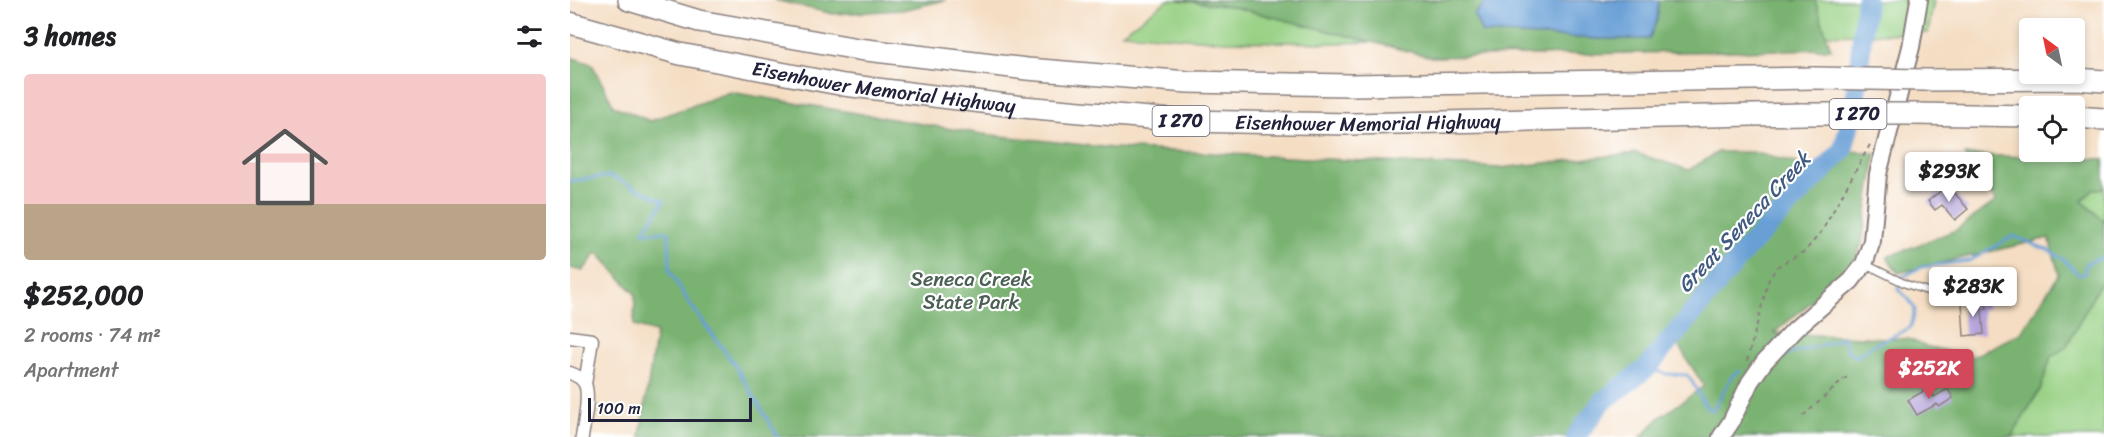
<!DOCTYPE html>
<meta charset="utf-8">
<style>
:root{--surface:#fff;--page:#f2f2f2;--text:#202124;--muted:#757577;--line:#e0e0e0;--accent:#d1495b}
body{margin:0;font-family:Sriracha,sans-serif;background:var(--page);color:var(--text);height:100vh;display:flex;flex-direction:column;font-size:22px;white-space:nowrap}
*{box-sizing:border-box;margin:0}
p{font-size:20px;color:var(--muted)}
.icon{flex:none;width:33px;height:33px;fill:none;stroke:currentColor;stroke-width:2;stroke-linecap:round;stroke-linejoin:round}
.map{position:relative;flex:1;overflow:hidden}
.side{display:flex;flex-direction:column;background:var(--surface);width:570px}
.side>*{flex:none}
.needle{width:39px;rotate:327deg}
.buttons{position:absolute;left:1449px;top:18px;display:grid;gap:12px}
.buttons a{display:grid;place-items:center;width:66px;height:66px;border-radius:6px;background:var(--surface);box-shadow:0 3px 9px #0003;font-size:30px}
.scale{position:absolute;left:18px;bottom:15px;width:164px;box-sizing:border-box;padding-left:6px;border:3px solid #22223b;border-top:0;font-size:16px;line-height:21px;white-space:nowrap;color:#22223b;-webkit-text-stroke:4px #fff;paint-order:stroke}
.price{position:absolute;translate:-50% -51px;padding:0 14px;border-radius:6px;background:#fff;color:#222;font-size:20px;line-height:39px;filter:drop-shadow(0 2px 3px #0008)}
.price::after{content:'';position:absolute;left:50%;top:36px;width:18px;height:14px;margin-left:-9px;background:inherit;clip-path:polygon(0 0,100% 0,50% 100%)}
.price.current{background:var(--accent);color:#fff}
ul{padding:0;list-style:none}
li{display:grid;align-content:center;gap:12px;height:318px;padding:0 24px}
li+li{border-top:2px solid var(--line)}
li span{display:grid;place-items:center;height:186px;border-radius:6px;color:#555}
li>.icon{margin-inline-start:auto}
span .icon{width:108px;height:108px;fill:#fffc;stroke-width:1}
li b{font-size:26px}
h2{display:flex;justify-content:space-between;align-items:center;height:72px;padding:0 24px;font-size:26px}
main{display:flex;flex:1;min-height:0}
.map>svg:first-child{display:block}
</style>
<main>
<section class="side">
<h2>3 homes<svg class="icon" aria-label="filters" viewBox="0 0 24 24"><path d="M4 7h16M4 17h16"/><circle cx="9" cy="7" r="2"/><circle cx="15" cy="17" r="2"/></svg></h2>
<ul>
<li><span style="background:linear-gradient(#f6c9c9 70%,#b9a48a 0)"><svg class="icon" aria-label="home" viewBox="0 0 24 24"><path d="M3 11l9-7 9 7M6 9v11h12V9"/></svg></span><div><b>$252,000</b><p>2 rooms · 74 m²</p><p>Apartment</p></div></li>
</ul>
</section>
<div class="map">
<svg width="1534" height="437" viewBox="0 0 1534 437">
<rect width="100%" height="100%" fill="#fff"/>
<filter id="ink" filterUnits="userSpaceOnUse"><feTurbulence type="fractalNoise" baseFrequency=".0167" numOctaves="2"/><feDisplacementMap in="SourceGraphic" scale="12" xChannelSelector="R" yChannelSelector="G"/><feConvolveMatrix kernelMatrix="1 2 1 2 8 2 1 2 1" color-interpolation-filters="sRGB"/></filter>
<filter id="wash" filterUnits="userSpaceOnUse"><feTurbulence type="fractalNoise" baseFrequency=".008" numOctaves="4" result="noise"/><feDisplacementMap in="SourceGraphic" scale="24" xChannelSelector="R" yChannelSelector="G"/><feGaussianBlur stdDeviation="1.35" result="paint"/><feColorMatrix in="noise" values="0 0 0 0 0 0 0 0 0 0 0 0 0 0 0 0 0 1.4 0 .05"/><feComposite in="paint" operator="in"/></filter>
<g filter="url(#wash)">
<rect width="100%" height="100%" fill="#f4ddc2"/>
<!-- green -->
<g fill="#97d083" stroke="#5c795f" stroke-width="1.5">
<path d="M 598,0 L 1364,0 L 1358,33 L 756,43 L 654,41 L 552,33 Z"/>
<path d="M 1523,188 L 1534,189 L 1534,221 L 1512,201 Z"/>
<path d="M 1534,276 L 1534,437 L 1441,437 L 1471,388 L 1481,357 L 1496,347 Z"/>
</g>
<!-- forest -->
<g fill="#79b271" stroke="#4e6a56" stroke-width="1.5">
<path d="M 205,0 L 376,0 L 332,10 L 263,14 Z"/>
<path d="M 609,0 L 917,0 L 904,15 L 912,33 L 1032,39 L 1079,39 L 1087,20 L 1089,0 L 1245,0 L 1261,49 L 861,57 L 663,7 Z"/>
<path d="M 0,57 L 22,64 L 44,106 L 80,121 L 160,92 L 412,134 L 542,148 L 930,168 L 1066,153 L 1119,170 L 1148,152 L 1182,152 L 1253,170 L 1273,150 L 1306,154 L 1292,243 L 1281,269 L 1204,333 L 1338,339 L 1355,346 L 1402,357 L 1451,333 L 1489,274 L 1479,238 L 1328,273 L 1317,257 L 1386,230 L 1426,201 L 1395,155 L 1534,159 L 1534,189 L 1523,189 L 1512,201 L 1534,221 L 1534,276 L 1496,347 L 1481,357 L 1471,388 L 1441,437 L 1071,437 L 1089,418 L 1134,386 L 1103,337 L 1077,368 L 1031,403 L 1006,437 L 70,437 L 86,332 L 64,326 L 65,294 L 27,252 L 13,271 L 0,268 Z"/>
</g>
<!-- water -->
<path fill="#679fd5" stroke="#446088" stroke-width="1.5" d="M 917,0 L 1089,0 L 1087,20 L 1079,39 L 1032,39 L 912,33 L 904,15 Z"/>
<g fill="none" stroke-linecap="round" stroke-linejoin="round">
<!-- stream -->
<g stroke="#679fd5" stroke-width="3">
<path d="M 0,181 L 40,176 L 94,201 L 73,232 L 99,232 L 100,271 L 119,303 L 163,362 L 208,437"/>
<path d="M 1209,357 L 1266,341 L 1273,337 L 1278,351 L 1288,357 C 1302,341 1324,338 1341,327 L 1345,309 L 1337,297 L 1328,289 L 1331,278 L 1351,267 L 1399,261 L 1443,236 L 1478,250 L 1493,259 L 1509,275 L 1515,273 L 1516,263 L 1534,257"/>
<path d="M 1077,368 L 1096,374 L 1117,375 C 1126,385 1129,398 1138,409 L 1143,410 L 1162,376 L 1170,371"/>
</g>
<!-- river -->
<path stroke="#679fd5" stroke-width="20" d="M 1006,437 L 1031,403 L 1077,368 L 1177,248 L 1273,150 L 1285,103 L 1296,0"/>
</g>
<g id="blocks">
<!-- building -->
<g fill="#b4a3dc">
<path d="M 1378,185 L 1398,209 L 1385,220 L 1372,205 L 1365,210 L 1358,201 Z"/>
<path d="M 1416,301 L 1417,309 L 1412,309 L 1414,334 L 1394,336 L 1392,303 Z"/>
<path d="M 1359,388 L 1364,397 L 1378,389 L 1383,398 L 1369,407 L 1367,404 L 1347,415 L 1338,400 Z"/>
</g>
</g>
</g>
<g filter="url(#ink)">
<use href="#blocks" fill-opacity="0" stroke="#8b807e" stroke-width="1.5"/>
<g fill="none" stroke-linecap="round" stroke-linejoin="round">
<defs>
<path id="lane" d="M 1295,264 L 1336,284 L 1357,291"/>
<g id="street">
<path d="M 0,337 L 22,340 L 15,384"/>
<path d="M 0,373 C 6,375 12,378 15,384 C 20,396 14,424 12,437"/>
</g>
<path id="secondary" d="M 1151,437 L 1161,422 L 1180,382 L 1194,362 L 1225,329 L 1281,281 L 1294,264 L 1302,241 L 1308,174 L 1341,47 L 1349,0"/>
<g id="highway">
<path d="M 59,0 L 129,21 L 288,49 L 457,69 L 618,82 L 781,85 L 1244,78"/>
<path id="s1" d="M 0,23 L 110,54 L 274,85 L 453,107 L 614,121 L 782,124 L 1232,114"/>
<path d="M 1355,80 L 1507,79 L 1534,81"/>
<path d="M 1344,114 L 1460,116"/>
<path d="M 1504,117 L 1534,119"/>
</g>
</defs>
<!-- lane casing -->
<use href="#lane" stroke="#8b807e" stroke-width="9"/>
<!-- street casing -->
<use href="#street" stroke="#8b807e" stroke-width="15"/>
<!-- secondary casing -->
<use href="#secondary" stroke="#8b807e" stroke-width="20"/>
<!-- highway casing -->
<use href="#highway" stroke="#8b807e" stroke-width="24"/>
<!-- path -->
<g stroke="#8b807e" stroke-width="2" stroke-dasharray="4.5 4.5" stroke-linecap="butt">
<path d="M 1177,361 L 1199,279 L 1208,266 L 1235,251 L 1252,231 L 1302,141"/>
<path d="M 1233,416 L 1278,376"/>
</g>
<!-- lane -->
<use href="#lane" stroke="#fff" stroke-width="6"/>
<!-- street -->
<use href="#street" stroke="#fff" stroke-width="12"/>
<!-- secondary -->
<use href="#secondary" stroke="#fff" stroke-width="16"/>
<!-- highway -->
<use href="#highway" stroke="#fff" stroke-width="21"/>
<defs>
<g id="highway-bridge">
<path d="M 1244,78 L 1355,80"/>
<path d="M 1232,114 L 1344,114"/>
</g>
</defs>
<!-- highway-bridge casing -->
<use href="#highway-bridge" stroke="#8b807e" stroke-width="24" stroke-linecap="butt"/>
<!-- highway-bridge -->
<use href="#highway-bridge" stroke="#fff" stroke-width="21"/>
</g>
</g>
<g text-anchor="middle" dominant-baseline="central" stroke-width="4.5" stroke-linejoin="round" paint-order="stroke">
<!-- shield labels -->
<g fill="#fff" stroke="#646476" stroke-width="1.5">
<rect x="1259.5" y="99" width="57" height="30" rx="4.5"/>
<rect x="582.5" y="106" width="57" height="30" rx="4.5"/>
</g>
<g font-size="18" font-weight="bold" fill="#22223b">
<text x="1288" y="114">I 270</text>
<text x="611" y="121">I 270</text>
</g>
<!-- street labels -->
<g font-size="20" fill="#22223b" stroke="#fff">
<text stroke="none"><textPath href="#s1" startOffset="321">Eisenhower Memorial Highway</textPath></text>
<text stroke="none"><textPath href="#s1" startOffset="807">Eisenhower Memorial Highway</textPath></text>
</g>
<!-- park labels -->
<g font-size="20" fill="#4b5f54" stroke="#fff">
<text x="401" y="279">Seneca Creek<tspan x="401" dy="23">State Park</tspan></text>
</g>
<!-- water labels -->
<g font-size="21" font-style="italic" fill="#415a80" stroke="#fff">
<text transform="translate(1174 222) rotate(-47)">Great Seneca Creek</text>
</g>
</g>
</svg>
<div class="buttons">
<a><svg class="needle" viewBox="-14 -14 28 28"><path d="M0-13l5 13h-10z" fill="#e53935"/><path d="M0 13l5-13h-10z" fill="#757577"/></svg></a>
<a><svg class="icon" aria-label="locate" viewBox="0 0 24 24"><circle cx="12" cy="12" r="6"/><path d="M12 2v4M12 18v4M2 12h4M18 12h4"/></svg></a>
</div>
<div class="scale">100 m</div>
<b class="price" style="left:1379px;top:203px">$293K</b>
<b class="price" style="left:1403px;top:318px">$283K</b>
<b class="price current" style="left:1359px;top:400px">$252K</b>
</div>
</main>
